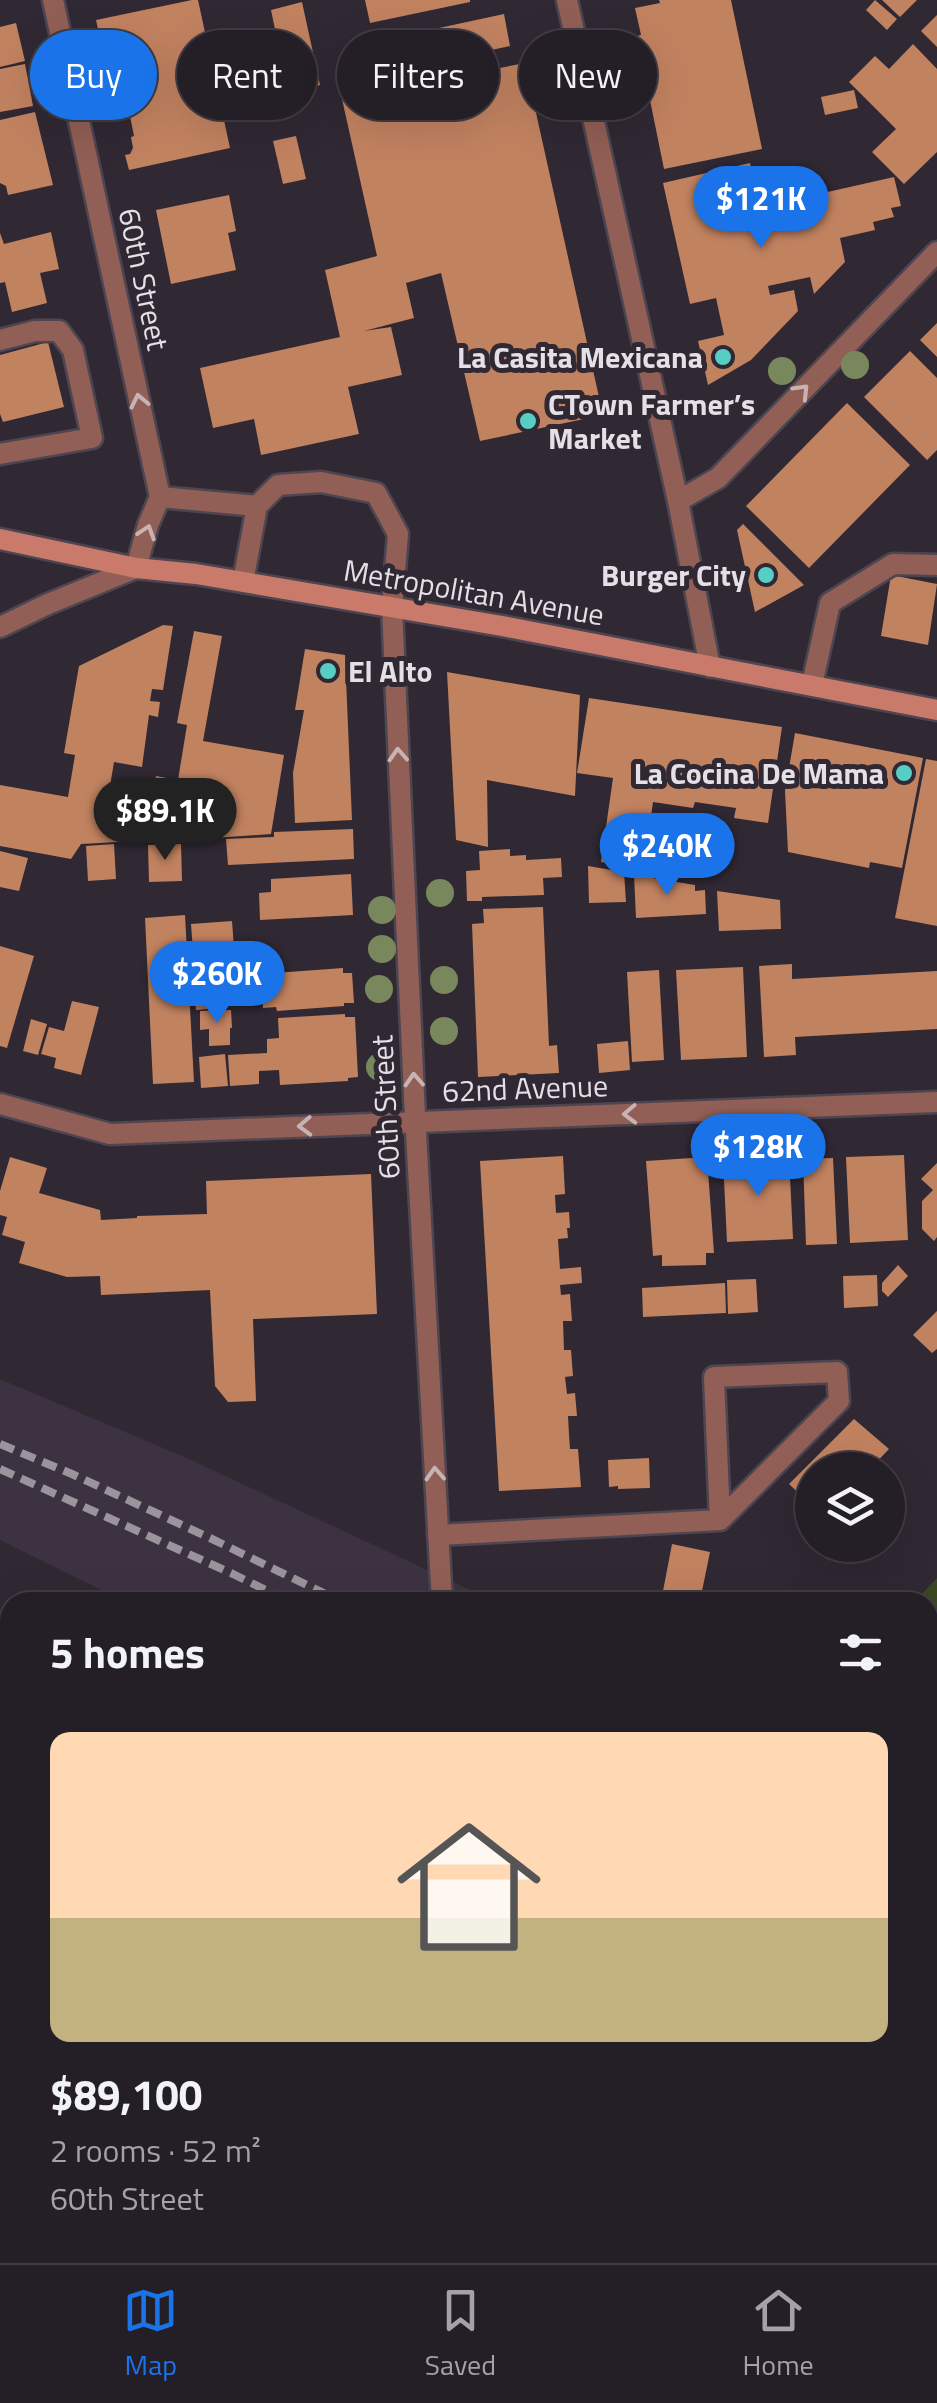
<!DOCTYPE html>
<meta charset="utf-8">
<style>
:root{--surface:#241e26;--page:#2c272e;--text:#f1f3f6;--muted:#a3a2a7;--line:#413c43;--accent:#1a73e8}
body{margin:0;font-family:"Titillium Web",sans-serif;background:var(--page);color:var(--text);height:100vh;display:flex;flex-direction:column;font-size:38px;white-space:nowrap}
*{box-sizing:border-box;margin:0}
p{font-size:32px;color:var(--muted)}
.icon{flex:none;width:55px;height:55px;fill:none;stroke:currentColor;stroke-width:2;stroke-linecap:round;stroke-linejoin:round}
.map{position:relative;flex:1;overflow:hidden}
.side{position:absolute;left:0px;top:1592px;width:938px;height:672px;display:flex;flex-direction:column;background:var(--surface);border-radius:30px 30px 0 0;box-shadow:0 10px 40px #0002,0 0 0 2px var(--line)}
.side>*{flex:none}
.banner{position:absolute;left:30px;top:30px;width:878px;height:90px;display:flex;gap:20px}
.controls{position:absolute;left:795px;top:1452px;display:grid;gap:20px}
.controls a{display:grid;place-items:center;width:110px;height:110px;border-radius:50%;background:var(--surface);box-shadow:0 10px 40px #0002,0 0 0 2px var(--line);font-size:50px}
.price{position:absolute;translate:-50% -85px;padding:0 22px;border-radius:35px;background:var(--accent);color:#fff;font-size:32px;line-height:65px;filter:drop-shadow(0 2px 5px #0008)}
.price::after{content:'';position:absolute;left:50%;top:60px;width:30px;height:22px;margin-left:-15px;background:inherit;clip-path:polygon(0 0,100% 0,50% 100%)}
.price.on{background:#222;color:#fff}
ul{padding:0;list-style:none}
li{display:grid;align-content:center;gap:20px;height:530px;padding:0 50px}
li+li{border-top:2px solid var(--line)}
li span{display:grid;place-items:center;height:310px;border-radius:20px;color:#555}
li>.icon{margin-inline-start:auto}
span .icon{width:180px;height:180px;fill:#fffc;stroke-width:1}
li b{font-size:42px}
h2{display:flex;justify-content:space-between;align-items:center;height:120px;padding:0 50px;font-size:42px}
.chip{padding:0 35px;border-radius:45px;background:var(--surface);box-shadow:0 10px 40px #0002,0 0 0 2px var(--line);font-size:35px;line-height:90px}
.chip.on{background:var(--accent);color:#fff}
.dock{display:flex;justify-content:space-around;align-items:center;height:140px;border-top:2px solid var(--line);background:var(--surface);font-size:28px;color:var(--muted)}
.dock a{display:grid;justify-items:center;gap:5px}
.dock .on{color:var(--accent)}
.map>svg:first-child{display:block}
</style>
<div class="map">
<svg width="937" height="2263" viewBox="0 0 937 2263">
<rect width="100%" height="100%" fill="#302833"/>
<!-- built -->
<g fill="#3d3241">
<path d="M 0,1379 L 187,1458 L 496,1602 L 125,1602 L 0,1540 Z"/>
<path d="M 928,1891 L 937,1900 L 937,2123 L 928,2114 Z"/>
</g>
<!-- green -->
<path fill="#3a4822" d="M 937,1578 L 937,1837 L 928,1828 L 928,1602 L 914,1602 Z"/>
<!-- building -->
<g fill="#c18260">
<path d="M 192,0 L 198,0 L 230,148 L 129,170 L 125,155 L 130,154 L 133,148 L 131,137 L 134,136 L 128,106 L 124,107 L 109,37 L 104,34 L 99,34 L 96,20 Z"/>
<path d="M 365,0 L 470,0 L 470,2 L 370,23 Z"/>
<path d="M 659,0 L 731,0 L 762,149 L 664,169 L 637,36 L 641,35 L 635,8 L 660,3 Z"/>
<path d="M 875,0 L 897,19 L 887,30 L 866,10 Z"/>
<path d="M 882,0 L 917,0 L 900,17 Z"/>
<path d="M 302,2 L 320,85 L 288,92 L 271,10 Z"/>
<path d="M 504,14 L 510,46 L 381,74 L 374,42 Z"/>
<path d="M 937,15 L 937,47 L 921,31 Z"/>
<path d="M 16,23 L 25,61 L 0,67 L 0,27 Z"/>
<path d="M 913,44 L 937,69 L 937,152 L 904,184 L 872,152 L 896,129 L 849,82 L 875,56 L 889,69 Z"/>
<path d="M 525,63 L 603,415 L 480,441 L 441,273 L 406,283 L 414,318 L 364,331 L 391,327 L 402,375 L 348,387 L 359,434 L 261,455 L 254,419 L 213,428 L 200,368 L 340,337 L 325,270 L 377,256 L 342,99 Z"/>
<path d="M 25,64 L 33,106 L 0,112 L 0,69 Z"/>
<path d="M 854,90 L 858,108 L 825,115 L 821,97 Z"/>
<path d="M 35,112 L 53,185 L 8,195 L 6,186 L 0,183 L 0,120 Z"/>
<path d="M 296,136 L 306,179 L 283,184 L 273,141 Z"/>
<path d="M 750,163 L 756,189 L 765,187 L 770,205 L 894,177 L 901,206 L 891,208 L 894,217 L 873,222 L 875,230 L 840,238 L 845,262 L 814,294 L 810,277 L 768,286 L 770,295 L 794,290 L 798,311 L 751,360 L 708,385 L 698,341 L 724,335 L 716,298 L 690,304 L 663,183 Z"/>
<path d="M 229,195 L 236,231 L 228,233 L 236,270 L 171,284 L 156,210 Z"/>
<path d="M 51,232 L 59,269 L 40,273 L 47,303 L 12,312 L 5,282 L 0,283 L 0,233 L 4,244 Z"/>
<path d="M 937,323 L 937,357 L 920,340 Z"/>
<path d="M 48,342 L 64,407 L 3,422 L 0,414 L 0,355 Z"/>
<path d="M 910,351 L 937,378 L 937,450 L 927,460 L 864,397 Z"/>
<path d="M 847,403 L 910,465 L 809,568 L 746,506 Z"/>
<path d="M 743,524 L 804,585 L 755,612 L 737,530 Z"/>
<path d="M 891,575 L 937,584 L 928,645 L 881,636 Z"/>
<path d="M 163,625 L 173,626 L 163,690 L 152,689 L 150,701 L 160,702 L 158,717 L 149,715 L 142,767 L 114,762 L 108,798 L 130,802 L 127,817 L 139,818 L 135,841 L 81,844 L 71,859 L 0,846 L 0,785 L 68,797 L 75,755 L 64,753 L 79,666 Z"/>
<path d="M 194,631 L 222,636 L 203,741 L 284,755 L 271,834 L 185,840 L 160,835 L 158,844 L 144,841 L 156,776 L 178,780 L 187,725 L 177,723 Z"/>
<path d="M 305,649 L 345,655 L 352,820 L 295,823 L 293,773 L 304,710 L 295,710 Z"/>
<path d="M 447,672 L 580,695 L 575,796 L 487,780 L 488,847 L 456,840 Z"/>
<path d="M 589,698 L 782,727 L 768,823 L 734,818 L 736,808 L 695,802 L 693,808 L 653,802 L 650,824 L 646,823 L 639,868 L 601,862 L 613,778 L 577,773 Z"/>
<path d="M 795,733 L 923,758 L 902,868 L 870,862 L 869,868 L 788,852 L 785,791 Z"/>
<path d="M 926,759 L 937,761 L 937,926 L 895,918 Z"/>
<path d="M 353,829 L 354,859 L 228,865 L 226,839 L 274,837 L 274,832 Z"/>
<path d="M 114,844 L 116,879 L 88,881 L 86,846 Z"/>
<path d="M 181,844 L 182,881 L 149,882 L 148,845 Z"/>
<path d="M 510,849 L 510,856 L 526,855 L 526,860 L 561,858 L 562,877 L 543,878 L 544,895 L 482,897 L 482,901 L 467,901 L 466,871 L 480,870 L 479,851 Z"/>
<path d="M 0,851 L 28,858 L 19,891 L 0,887 Z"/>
<path d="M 588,866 L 624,872 L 626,902 L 589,903 Z"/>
<path d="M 351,874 L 353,915 L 260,920 L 259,893 L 271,892 L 271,879 Z"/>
<path d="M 634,875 L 695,885 L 695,891 L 705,890 L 706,914 L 636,918 Z"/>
<path d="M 717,891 L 780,900 L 781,929 L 719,931 Z"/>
<path d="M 543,907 L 549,1046 L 557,1045 L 559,1073 L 478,1077 L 472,924 L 484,923 L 483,909 Z"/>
<path d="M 185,915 L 194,1082 L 153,1084 L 145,918 Z"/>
<path d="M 232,921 L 235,962 L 194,965 L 191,924 Z"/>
<path d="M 0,946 L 34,956 L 7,1048 L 0,1046 Z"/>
<path d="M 792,964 L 792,979 L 937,971 L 937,1029 L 795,1037 L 796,1055 L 764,1057 L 759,966 Z"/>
<path d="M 223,965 L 227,1007 L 196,1010 L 193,967 Z"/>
<path d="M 743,967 L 747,1057 L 681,1060 L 676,970 Z"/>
<path d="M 343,968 L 343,973 L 352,973 L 354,1003 L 344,1003 L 344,1006 L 277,1011 L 276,1007 L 263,1008 L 262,990 L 276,989 L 275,973 Z"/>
<path d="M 659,970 L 664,1060 L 632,1062 L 627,972 Z"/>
<path d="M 72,1001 L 99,1007 L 81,1075 L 54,1068 L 56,1058 L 41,1054 L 49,1027 L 64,1031 Z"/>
<path d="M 231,1010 L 232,1028 L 230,1028 L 230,1045 L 209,1046 L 209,1029 L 200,1030 L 200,1011 Z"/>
<path d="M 345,1014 L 345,1017 L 355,1017 L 358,1077 L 348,1078 L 348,1081 L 280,1085 L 279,1070 L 259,1071 L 259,1084 L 230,1086 L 228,1055 L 267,1053 L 267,1039 L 279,1038 L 278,1018 Z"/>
<path d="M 31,1019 L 47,1024 L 38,1055 L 23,1051 Z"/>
<path d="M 628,1041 L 630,1070 L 599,1073 L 597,1044 Z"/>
<path d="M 225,1054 L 228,1086 L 201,1088 L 199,1057 Z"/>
<path d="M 904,1155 L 908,1240 L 850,1243 L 846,1157 Z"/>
<path d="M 563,1156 L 565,1194 L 555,1195 L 556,1213 L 569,1212 L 570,1228 L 567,1228 L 568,1238 L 558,1239 L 560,1269 L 581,1267 L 582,1283 L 560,1285 L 561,1295 L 570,1294 L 572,1321 L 563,1321 L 564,1350 L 571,1350 L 573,1376 L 565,1377 L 567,1394 L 575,1393 L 577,1416 L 568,1416 L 569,1435 L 570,1449 L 578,1449 L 581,1487 L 499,1491 L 480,1161 Z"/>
<path d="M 789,1156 L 793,1239 L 727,1242 L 723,1159 Z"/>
<path d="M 10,1157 L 47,1168 L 39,1193 L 100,1210 L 101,1220 L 137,1218 L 137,1216 L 207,1214 L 206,1181 L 371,1174 L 377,1314 L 253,1319 L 256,1401 L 228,1402 L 215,1386 L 210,1290 L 101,1295 L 100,1276 L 67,1277 L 19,1263 L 25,1242 L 2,1235 L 7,1217 L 0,1215 L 0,1191 Z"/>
<path d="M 707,1157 L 714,1253 L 706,1253 L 706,1265 L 662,1266 L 662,1255 L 653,1256 L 646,1161 Z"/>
<path d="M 833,1158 L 837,1244 L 806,1245 L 803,1159 Z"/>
<path d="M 937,1163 L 937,1237 L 934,1241 L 922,1229 L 922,1201 L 933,1190 L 921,1179 Z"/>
<path d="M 898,1265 L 908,1276 L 888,1297 L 882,1291 L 882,1283 Z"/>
<path d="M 877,1275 L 878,1306 L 844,1308 L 843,1276 Z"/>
<path d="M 756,1279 L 758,1312 L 728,1314 L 727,1280 Z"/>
<path d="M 725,1283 L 726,1313 L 643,1317 L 642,1288 Z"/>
<path d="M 937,1311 L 937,1349 L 932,1353 L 913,1335 Z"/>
<path d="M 854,1419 L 889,1449 L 869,1470 L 812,1470 L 812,1506 L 789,1484 Z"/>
<path d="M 649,1458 L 650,1488 L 618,1489 L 618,1486 L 609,1487 L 608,1460 Z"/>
<path d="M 672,1544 L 710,1552 L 700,1601 L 663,1591 Z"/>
<path d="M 10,1643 L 10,1729 L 0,1730 L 0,1644 Z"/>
<path d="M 10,1796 L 10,1902 L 0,1902 L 0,1797 Z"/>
<path d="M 10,2059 L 10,2114 L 0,2115 L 0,2060 Z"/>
<path d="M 176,2255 L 246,2255 L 246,2263 L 177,2263 Z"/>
<rect x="347" y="2255" width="56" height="8"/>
<rect x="523" y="2255" width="282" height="8"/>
</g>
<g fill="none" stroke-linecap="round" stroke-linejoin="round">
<defs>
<g id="service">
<path d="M 0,340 L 35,331 L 59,331 L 73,350 L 92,438 L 0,454"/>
<path d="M 160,497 L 257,506"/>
<path d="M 243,582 L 257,506 L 278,485 L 321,482 L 376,493 L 398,534 L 392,608"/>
<path d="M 812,685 L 830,603 L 893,564 L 937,565"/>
<path d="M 438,1535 L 720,1520 L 714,1377 L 837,1372 L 839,1401 L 720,1520"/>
<path d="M 928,2165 L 937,2175"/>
</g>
<g id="minor">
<path d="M 678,501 L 718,478 L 937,252"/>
<path d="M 392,608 L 414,1096 L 442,1602"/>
<path d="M 0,627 L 48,604 L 136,568 L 148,525 L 160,497 L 53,0"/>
<path d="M 0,1104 L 110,1134 L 937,1102"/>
<path d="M 0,1974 L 10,1974"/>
<path d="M 471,2255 L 471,2263"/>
</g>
<path id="tertiary" d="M 567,0 L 678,501 L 710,667"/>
<path id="secondary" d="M 0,539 L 136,568 L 196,574 L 502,626 L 937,710"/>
</defs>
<!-- service casing -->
<use href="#service" stroke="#4d4550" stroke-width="25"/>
<!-- minor casing -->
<use href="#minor" stroke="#4d4550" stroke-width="25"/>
<!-- tertiary casing -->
<use href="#tertiary" stroke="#4d4550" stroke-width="25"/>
<!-- secondary casing -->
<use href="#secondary" stroke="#4d4550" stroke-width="25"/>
<!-- service -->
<use href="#service" stroke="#915f55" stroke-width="20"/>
<!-- minor -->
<use href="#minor" stroke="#915f55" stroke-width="20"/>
<!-- tertiary -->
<use href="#tertiary" stroke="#915f55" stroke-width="20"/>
<!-- secondary -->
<use href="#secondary" stroke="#ca7a6b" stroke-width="20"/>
<!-- rail -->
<g stroke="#9a949d" stroke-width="8" stroke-dasharray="15 8" stroke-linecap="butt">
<path d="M 0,1444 L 72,1474 L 210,1538 L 342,1602"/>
<path d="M 0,1469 L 233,1574 L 290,1602"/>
<path d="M 928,2002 L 937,2009"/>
<path d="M 928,2030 L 937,2038"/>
</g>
</g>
<!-- trees -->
<g fill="#79885c">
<circle cx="855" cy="365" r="14"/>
<circle cx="782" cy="371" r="14"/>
<circle cx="440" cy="893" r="14"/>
<circle cx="382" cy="910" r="14"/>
<circle cx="382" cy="949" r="14"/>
<circle cx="444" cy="980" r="14"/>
<circle cx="379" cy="989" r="14"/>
<circle cx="444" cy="1031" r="14"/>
<circle cx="380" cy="1067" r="14"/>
</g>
<!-- one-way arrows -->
<defs><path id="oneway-chevron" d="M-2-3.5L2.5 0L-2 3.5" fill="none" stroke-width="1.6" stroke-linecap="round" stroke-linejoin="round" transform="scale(2.5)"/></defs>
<g stroke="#c8b3b4">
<use href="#oneway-chevron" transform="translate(802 391) rotate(-46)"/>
<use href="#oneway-chevron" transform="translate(139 401) rotate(-102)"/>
<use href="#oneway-chevron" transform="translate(147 532) rotate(-72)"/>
<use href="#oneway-chevron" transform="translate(398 755) rotate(-93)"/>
<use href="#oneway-chevron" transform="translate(414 1080) rotate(-93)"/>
<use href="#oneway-chevron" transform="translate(630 1114) rotate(178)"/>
<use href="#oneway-chevron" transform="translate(305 1126) rotate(178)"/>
<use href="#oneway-chevron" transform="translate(435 1474) rotate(-93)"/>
</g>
<!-- markers -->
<g fill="#56cec3" stroke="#302833" stroke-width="4">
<circle cx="723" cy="357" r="10"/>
<circle cx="528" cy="421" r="10"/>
<circle cx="766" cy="575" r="10"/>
<circle cx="328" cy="671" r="10"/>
<circle cx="904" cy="773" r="10"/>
</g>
<g text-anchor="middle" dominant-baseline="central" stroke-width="10" stroke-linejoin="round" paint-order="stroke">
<!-- street labels -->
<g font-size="30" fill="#e5e0e7" stroke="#302833">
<text transform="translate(144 279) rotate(78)">60th Street</text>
<text transform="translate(474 592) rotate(10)">Metropolitan Avenue</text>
<text transform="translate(525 1088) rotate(-2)">62nd Avenue</text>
<text transform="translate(385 1107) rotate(-93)">60th Street</text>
</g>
<!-- poi labels -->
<g font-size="30" font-weight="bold" fill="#e5e0e7" stroke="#302833" text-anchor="end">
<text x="703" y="357">La Casita Mexicana</text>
<text x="548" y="404" text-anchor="start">CTown Farmer’s<tspan x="548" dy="34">Market</tspan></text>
<text x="746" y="575">Burger City</text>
<text x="348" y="671" text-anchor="start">El Alto</text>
<text x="884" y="773">La Cocina De Mama</text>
</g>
</g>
</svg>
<div class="controls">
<a><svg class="icon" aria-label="layers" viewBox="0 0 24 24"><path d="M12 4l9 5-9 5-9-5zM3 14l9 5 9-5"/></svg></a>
</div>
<b class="price" style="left:761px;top:251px">$121K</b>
<b class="price on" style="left:165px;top:863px">$89.1K</b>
<b class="price" style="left:667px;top:898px">$240K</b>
<b class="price" style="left:217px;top:1026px">$260K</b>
<b class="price" style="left:758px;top:1199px">$128K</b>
<div class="banner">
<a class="chip on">Buy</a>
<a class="chip">Rent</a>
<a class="chip">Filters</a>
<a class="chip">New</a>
</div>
<section class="side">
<h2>5 homes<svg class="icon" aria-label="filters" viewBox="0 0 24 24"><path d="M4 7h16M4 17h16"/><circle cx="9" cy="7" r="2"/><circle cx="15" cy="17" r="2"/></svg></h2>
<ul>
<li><span style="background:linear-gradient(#ffd9b3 60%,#c2b280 0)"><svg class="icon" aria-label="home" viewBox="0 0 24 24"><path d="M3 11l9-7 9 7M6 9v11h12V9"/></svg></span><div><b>$89,100</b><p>2 rooms · 52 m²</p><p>60th Street</p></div></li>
</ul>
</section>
</div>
<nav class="dock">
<a class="on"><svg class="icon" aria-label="map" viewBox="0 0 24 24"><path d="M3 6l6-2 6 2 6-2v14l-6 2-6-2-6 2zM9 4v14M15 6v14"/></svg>Map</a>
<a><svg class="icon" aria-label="saved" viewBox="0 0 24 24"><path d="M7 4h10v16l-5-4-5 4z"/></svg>Saved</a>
<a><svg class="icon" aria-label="home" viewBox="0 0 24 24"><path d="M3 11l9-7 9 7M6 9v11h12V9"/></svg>Home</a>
</nav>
